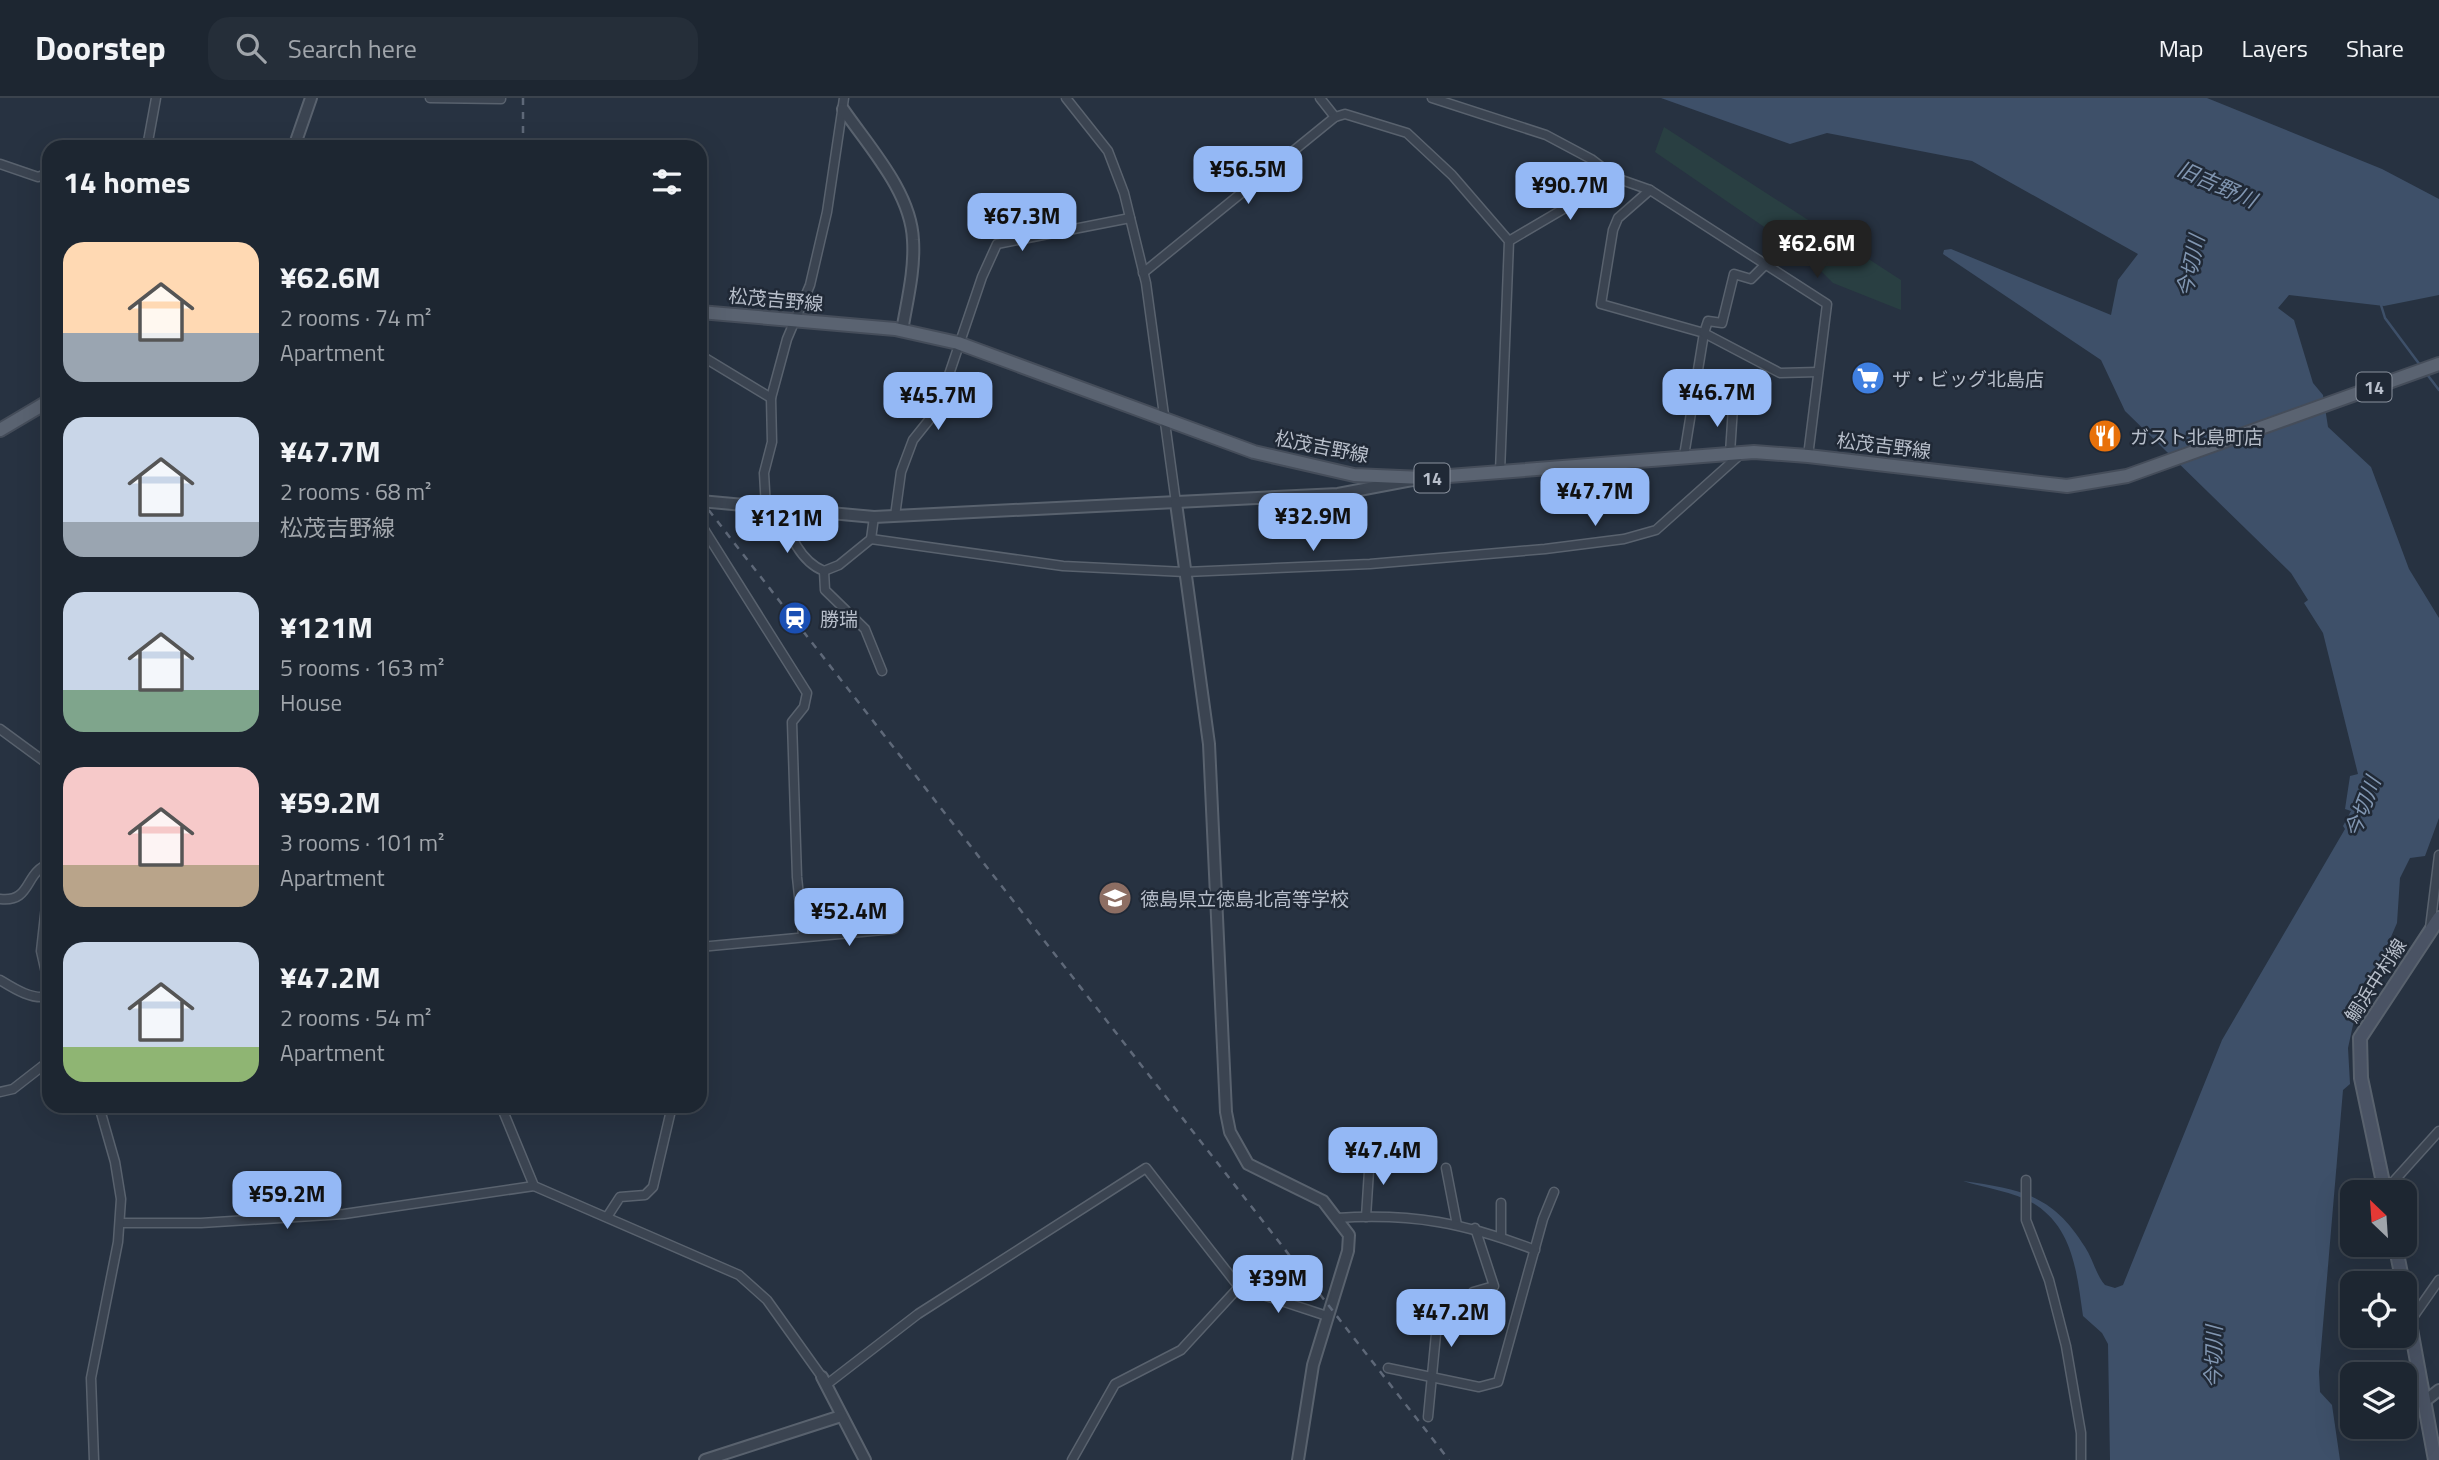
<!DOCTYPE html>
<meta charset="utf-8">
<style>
:root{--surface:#1d2631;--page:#252e39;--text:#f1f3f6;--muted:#a0a5ab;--line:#3b434d;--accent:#94b8f5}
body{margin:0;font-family:"Titillium Web","Noto Sans JP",sans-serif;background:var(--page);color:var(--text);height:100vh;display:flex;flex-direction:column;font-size:26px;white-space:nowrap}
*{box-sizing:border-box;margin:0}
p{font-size:23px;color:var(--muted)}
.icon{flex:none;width:38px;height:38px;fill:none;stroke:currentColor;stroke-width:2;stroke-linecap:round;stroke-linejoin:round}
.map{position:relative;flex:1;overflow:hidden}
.sheet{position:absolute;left:42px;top:42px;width:665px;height:973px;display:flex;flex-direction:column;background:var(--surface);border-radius:21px;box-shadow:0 7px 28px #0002,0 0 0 2px var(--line)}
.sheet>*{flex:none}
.needle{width:46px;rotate:335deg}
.tools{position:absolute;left:2340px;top:1082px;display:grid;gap:14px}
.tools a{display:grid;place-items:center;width:77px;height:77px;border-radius:14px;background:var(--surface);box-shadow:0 7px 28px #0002,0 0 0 2px var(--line);font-size:35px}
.price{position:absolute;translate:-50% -60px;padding:0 16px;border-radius:14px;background:var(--accent);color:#111;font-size:23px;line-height:46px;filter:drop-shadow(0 2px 4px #0008)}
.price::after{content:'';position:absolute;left:50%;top:42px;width:21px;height:16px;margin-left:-10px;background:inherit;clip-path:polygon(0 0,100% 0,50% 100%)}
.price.on{background:#222;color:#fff}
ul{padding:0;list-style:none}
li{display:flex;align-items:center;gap:21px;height:175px;padding:0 21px}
li span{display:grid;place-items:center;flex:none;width:196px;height:140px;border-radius:21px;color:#555}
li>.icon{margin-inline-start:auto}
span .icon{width:84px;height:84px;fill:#fffc;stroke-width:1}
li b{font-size:30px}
h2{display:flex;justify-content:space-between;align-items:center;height:84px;padding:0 21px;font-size:30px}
header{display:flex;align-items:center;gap:42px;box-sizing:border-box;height:98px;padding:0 35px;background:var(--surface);border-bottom:2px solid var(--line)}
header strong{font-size:33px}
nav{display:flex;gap:38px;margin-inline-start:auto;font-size:24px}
.search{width:490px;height:63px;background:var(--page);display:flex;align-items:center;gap:18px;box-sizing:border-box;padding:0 24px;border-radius:21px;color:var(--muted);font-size:26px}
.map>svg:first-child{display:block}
</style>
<header>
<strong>Doorstep</strong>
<div class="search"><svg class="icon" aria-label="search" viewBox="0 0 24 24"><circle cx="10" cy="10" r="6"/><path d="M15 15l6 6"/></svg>Search here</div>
<nav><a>Map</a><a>Layers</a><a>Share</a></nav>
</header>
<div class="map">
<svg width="2439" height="1362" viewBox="0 0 2439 1362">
<rect width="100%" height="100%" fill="#273241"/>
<!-- green -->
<path fill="#293f42" d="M 1664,29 L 1901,182 L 1901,212 L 1833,185 L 1805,157 L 1655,54 Z"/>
<!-- water -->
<path fill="#3e5069" d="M 1661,0 L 2207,0 L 2382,71 L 2439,101 L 2439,197 L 2384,208 L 2289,197 L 2278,210 L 2294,222 L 2313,285 L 2323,297 L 2328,329 L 2371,369 L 2409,471 L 2439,520 L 2439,720 L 2425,758 L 2410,760 L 2400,780 L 2397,825 L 2353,927 L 2348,950 L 2350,986 L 2343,992 L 2319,1274 L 2320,1294 L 2332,1307 L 2340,1362 L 2110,1362 L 2108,1246 L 2102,1235 L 2083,1218 C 2077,1177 2074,1132 2036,1107 C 2016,1094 1985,1090 1963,1083 C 2021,1091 2053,1097 2085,1149 C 2093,1161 2096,1177 2105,1187 L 2115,1190 L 2123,1187 L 2222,942 L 2345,731 L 2343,728 L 2351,713 L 2345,711 L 2350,678 L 2358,676 L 2323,535 L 2304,505 L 2308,502 L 2291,475 L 2125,313 L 2101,262 L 1943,156 L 1944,152 L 1951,151 L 2111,217 L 2118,182 L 2138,156 L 1972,63 L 1827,35 L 1790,46 Z"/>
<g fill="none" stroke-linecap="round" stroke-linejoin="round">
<!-- stream -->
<g stroke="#3e5069" stroke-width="2.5">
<path d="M 2381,207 L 2385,220 L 2420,267"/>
<path d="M 2426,275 L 2439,292"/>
</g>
<defs>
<g id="minor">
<path d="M 430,0 L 501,1"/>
<path d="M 1066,0 L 1108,53 L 1124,95 L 1146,185 L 1176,405"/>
<path d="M 1320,0 L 1335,19"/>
<path d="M 1432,0 L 1546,37 L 1591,61 L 1616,80 L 1650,92 L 1827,206 L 1808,358"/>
<path d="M 147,49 L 156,0"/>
<path d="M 0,66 L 38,79 L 49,75"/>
<path d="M 1650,92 L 1618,120 L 1613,132 L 1601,206 L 1704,235 L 1684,358"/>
<path d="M 1509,143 L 1616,80"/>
<path d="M 1765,167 L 1751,181 L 1734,176 L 1722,225 L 1708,223 L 1704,235 L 1780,275 L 1818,274"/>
<path d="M 1143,175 L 1335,19 L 1345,16 L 1407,35 L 1452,77 L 1509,143 L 1500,374"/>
<path d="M 700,257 L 771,300"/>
<path d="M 1730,355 L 1733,309"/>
<path d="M 766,410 L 764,375 L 772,344 L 771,300 L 787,241 L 810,187 L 827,114 L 844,0"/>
<path d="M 783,413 C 788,436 801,464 824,473 L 825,492 L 865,531 L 882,573"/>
<path d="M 895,418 L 901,374 L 913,342 L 937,312 L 982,179 L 997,146 L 1130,120"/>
<path d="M 700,425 L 807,595 L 804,609 L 792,624 L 797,779 L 803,837"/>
<path d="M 871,441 L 1063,468 L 1185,474 L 1370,466 L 1545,451 L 1624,441 L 1656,432 L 1742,355"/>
<path d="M 824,473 L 839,467 L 871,441 L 874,419"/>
<path d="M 0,631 L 49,667"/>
<path d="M 49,781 L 41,853 L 49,888"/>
<path d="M 0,801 C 32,805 24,774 49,766"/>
<path d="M 2430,830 L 2439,757"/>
<path d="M 700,849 L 894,831"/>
<path d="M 0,882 C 13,890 33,903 49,898"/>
<path d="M 0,994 L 13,991 L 49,963"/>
<path d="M 501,1008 L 534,1088"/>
<path d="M 1446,1070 L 1457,1127"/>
<path d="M 2026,1082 L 2026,1122 L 2049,1182 L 2066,1248 L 2081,1335 L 2081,1362"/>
<path d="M 2385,1093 L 2439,1033"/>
<path d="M 607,1119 L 620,1099 L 645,1097 L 653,1089 L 672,1008"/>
<path d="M 1366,1119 L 1370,1057"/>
<path d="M 1337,1120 C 1413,1115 1465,1125 1535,1152"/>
<path d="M 121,1125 L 201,1125 L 344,1116 L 534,1088 L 739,1177 L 767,1202 L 822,1279"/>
<path d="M 1501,1139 L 1501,1105"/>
<path d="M 1473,1194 L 1494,1188 L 1475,1130"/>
<path d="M 1428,1203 L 1437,1207 L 1438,1215 L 1428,1319"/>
<path d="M 2411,1222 L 2439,1182"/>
<path d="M 1388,1270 L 1479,1289 L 1498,1284 L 1543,1121 L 1554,1094"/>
<path d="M 826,1287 L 918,1216 L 1146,1070 L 1239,1189 L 1327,1218"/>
<path d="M 94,1362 L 91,1280 L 118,1144 L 121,1101 L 115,1064 L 99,1008"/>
<path d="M 1072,1362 L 1115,1286 L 1181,1252 L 1239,1189"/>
</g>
<g id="tertiary">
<path d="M 843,11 C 869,49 911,94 913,142 C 915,172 907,203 902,233"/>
<path d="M 294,49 L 311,0"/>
<path d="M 700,403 L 874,419 L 1338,396 L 1412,382"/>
<path d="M 1176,405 L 1209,646 L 1226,1014 L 1230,1034 L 1248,1066 L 1323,1103 L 1349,1137 L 1348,1153 L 1313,1267 L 1298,1362"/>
<path d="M 822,1279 L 865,1362"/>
<path d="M 2425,1303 L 2439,1292"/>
<path d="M 705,1362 L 841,1318"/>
</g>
<g id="secondary">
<path d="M 2385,1094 L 2361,980 L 2360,940 L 2439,820"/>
<path d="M 2395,1146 L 2403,1185"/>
<path d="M 2404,1193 L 2435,1362"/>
</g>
<g id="primary">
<path d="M 700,214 L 895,231 L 958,245 L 1254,354 L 1354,377 L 1423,380 L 1754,354 L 1808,358 L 2067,388 L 2127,378 L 2439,266"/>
<path d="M 0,332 L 49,303"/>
</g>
</defs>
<!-- minor casing -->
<use href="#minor" stroke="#59626e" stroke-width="11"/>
<!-- tertiary casing -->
<use href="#tertiary" stroke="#59626e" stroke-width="14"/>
<!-- secondary casing -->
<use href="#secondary" stroke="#59626e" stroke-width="16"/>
<!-- primary casing -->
<use href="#primary" stroke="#454d5a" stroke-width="16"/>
<!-- minor -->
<use href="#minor" stroke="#3b4451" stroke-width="8"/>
<!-- tertiary -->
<use href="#tertiary" stroke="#3b4451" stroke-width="10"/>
<!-- secondary -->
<use href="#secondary" stroke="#4a5364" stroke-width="12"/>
<!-- primary -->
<use href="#primary" stroke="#5a6371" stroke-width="12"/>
<!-- rail -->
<g stroke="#5e6878" stroke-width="2.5" stroke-dasharray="7 7" stroke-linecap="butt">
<path d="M 523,49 L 523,0"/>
<path d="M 700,401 L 1449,1362"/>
</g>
</g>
<!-- icons -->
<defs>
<symbol id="supermarket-disc" viewBox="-11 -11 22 22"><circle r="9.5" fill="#3f7fe0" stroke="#202936"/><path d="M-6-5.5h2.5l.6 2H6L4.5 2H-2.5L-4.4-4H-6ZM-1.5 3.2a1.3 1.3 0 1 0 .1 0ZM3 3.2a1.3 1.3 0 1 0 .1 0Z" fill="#fff"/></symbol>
<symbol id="restaurant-disc" viewBox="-11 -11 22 22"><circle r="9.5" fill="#e8710a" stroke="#202936"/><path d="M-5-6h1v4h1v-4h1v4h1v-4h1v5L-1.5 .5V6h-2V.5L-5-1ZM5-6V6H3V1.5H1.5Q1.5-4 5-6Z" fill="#fff"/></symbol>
<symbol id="station-disc" viewBox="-11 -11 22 22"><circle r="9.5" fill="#1a4fb4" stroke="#202936"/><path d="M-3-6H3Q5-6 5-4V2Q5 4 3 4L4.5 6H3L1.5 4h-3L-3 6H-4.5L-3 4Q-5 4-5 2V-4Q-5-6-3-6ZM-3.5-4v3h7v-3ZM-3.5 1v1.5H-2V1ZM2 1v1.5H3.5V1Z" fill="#fff"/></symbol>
<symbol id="school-disc" viewBox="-11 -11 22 22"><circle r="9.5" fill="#8d6e63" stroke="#202936"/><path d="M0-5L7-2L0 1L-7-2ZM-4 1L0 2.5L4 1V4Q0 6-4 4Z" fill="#fff"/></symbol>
</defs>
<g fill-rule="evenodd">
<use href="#supermarket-disc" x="1849" y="261" width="38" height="38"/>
<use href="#restaurant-disc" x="2086" y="319" width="38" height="38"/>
<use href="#station-disc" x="776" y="501" width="38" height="38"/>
<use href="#school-disc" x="1096" y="781" width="38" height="38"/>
</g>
<g text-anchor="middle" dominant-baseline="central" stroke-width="5" stroke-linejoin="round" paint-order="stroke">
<!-- shield labels -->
<g fill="#202936" stroke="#8a929e" stroke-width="2">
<rect x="2356.5" y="274.5" width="35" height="29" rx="5"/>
<rect x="1414.5" y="365.5" width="35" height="29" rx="5"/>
</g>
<g font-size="18" font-weight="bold" fill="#b8bfcb">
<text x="2374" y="289">14</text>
<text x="1432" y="380">14</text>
</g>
<!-- street labels -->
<g font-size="19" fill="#b8bfcb" stroke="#202936">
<text transform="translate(776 201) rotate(5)">松茂吉野線</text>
<text transform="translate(1884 347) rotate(7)">松茂吉野線</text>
<text transform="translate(1322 348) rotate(11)">松茂吉野線</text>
<text transform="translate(2375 882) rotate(-57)">鯛浜中村線</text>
</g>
<!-- poi labels -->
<g font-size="19" fill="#b8bfcb" stroke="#202936" text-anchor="start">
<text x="1892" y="280">ザ・ビッグ北島店</text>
<text x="2130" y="338">ガスト北島町店</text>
<text x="820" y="520">勝瑞</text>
<text x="1140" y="800">徳島県立徳島北高等学校</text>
</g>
<!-- water labels -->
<g font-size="21" font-style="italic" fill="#8196b1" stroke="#202936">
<text transform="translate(2217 86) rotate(24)">旧吉野川</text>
<text transform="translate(2190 168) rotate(-78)">今切川</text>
<text transform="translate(2362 709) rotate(-69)">今切川</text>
<text transform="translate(2213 1259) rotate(-89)">今切川</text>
</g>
</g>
</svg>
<div class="tools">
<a><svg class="needle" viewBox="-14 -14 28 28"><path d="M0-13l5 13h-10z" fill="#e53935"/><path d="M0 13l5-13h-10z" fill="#a0a5ab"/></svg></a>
<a><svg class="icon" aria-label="locate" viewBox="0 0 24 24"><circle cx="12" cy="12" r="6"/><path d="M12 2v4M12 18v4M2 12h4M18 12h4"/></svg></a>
<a><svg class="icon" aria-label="layers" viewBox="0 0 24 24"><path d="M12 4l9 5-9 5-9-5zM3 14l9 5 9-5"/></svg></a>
</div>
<b class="price" style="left:1248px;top:108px">¥56.5M</b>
<b class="price" style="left:1570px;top:124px">¥90.7M</b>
<b class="price" style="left:1022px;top:155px">¥67.3M</b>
<b class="price on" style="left:1817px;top:182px">¥62.6M</b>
<b class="price" style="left:1717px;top:331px">¥46.7M</b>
<b class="price" style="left:938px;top:334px">¥45.7M</b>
<b class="price" style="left:1595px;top:430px">¥47.7M</b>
<b class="price" style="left:1313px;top:455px">¥32.9M</b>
<b class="price" style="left:787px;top:457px">¥121M</b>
<b class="price" style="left:849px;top:850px">¥52.4M</b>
<b class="price" style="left:1383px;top:1089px">¥47.4M</b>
<b class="price" style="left:287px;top:1133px">¥59.2M</b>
<b class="price" style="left:1278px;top:1217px">¥39M</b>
<b class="price" style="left:1451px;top:1251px">¥47.2M</b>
<section class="sheet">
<h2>14 homes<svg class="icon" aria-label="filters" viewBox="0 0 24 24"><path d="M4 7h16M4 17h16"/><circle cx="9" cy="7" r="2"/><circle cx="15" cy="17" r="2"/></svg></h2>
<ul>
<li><span style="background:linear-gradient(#ffd9b3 65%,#9aa5b1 0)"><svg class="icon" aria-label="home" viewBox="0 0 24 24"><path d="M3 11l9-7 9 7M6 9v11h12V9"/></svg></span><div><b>¥62.6M</b><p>2 rooms · 74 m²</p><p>Apartment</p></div></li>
<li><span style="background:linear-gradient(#c9d6e8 75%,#9aa5b1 0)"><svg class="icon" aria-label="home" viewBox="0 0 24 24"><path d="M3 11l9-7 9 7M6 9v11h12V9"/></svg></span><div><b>¥47.7M</b><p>2 rooms · 68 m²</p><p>松茂吉野線</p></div></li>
<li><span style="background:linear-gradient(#c9d6e8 70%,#7fa58c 0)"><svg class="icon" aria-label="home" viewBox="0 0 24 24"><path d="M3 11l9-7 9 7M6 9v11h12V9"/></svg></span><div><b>¥121M</b><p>5 rooms · 163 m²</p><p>House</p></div></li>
<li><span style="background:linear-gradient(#f6c9c9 70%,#b9a48a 0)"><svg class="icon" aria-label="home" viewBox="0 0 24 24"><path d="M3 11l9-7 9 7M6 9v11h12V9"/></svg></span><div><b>¥59.2M</b><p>3 rooms · 101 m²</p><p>Apartment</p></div></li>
<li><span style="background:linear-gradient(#c9d6e8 75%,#8fb573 0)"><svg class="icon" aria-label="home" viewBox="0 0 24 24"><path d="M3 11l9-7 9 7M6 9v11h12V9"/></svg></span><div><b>¥47.2M</b><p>2 rooms · 54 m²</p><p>Apartment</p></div></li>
</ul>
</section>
</div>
